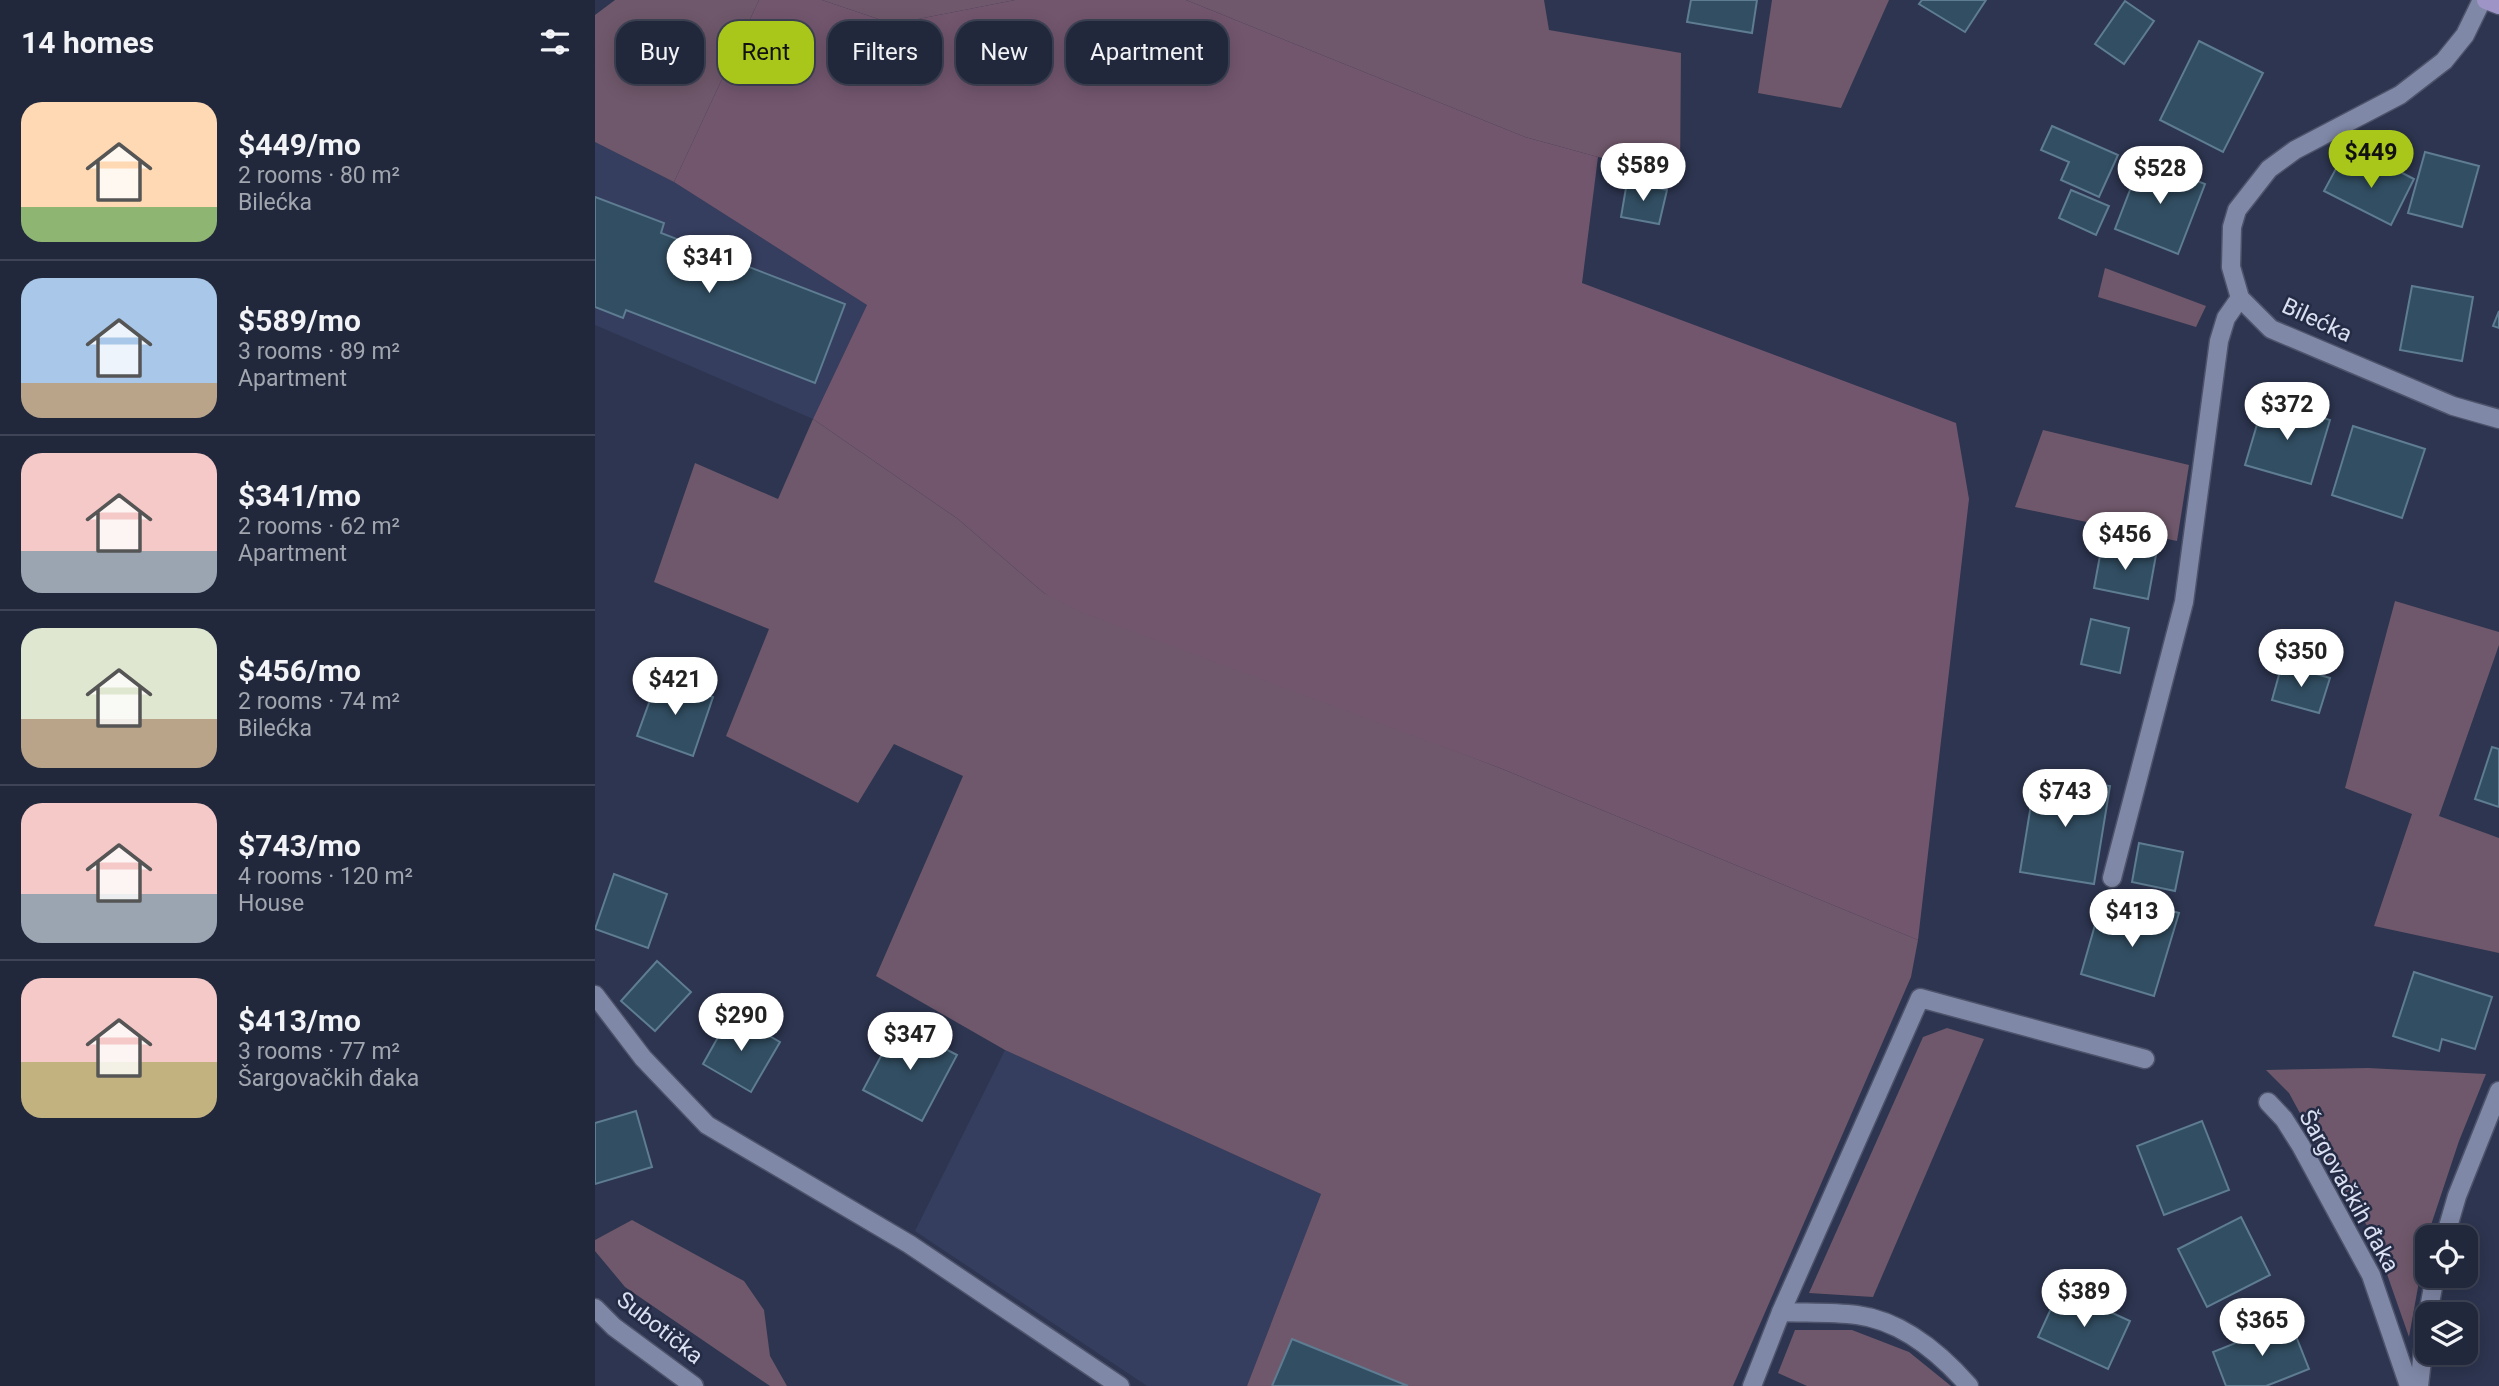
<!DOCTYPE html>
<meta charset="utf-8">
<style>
:root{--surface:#22283c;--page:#2e3447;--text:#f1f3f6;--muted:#a2a6af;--line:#3f4456;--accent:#a9c71b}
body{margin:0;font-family:Roboto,sans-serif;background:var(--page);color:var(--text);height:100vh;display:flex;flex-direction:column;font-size:26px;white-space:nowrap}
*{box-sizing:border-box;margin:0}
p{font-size:23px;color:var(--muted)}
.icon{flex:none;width:38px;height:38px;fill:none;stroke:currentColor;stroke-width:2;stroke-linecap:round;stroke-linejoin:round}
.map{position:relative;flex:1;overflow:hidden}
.details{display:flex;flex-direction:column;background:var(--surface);width:595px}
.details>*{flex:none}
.banner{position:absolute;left:21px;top:21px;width:665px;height:63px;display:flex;gap:14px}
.tools{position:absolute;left:1820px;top:1225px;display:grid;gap:14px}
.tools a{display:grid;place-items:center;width:63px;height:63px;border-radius:14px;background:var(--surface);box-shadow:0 4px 18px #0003,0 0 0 2px var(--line);font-size:35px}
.price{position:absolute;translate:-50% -60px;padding:0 16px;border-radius:24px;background:#fff;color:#222;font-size:23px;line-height:46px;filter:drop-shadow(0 2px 4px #0008)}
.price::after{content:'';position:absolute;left:50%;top:42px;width:21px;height:16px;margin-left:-10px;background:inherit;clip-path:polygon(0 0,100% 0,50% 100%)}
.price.active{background:var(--accent);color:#111}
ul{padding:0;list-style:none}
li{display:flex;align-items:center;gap:21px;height:175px;padding:0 21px}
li+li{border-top:2px solid var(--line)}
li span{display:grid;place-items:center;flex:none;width:196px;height:140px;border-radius:21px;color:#555}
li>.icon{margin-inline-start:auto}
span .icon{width:84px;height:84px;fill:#fffc;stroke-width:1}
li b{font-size:30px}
h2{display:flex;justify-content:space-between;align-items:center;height:84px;padding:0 21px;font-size:30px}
.tag{padding:0 24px;border-radius:21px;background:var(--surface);box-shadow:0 4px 18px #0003,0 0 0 2px var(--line);font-size:24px;line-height:63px}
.tag.active{background:var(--accent);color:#111}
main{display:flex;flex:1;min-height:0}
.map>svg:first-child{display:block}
</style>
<main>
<section class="details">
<h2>14 homes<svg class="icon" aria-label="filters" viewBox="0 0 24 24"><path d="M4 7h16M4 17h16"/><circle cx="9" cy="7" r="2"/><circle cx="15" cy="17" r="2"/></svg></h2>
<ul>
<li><span style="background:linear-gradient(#ffd9b3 75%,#8fb573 0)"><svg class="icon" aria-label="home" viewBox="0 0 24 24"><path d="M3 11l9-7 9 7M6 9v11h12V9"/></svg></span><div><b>$449/mo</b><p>2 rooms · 80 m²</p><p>Bilećka</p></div></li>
<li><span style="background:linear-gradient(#a9c7e8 75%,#b9a48a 0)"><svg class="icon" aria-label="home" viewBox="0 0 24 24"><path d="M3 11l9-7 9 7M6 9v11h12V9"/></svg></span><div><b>$589/mo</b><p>3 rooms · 89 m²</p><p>Apartment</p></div></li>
<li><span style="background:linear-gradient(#f6c9c9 70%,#9aa5b1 0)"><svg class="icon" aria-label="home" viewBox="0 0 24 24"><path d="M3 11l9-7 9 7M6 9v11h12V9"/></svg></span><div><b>$341/mo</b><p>2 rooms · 62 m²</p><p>Apartment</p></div></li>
<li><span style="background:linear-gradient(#dfe7d0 65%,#b9a48a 0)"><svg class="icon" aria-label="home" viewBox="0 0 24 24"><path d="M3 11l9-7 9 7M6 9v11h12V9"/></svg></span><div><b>$456/mo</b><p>2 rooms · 74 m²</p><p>Bilećka</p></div></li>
<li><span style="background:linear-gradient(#f6c9c9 65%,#9aa5b1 0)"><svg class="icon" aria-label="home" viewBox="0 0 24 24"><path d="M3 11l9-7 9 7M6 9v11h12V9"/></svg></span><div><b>$743/mo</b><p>4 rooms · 120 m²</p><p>House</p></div></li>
<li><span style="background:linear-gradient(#f6c9c9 60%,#c2b280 0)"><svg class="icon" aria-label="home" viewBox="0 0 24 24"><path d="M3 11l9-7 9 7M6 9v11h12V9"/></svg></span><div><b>$413/mo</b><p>3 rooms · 77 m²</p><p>Šargovačkih đaka</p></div></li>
</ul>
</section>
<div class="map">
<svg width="1904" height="1386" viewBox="0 0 1904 1386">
<rect width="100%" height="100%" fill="#2d3550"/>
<!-- built -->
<g fill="#353e5f">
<path d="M 0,142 L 79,182 L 272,305 L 218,419 L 0,325 Z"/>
<path d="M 410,1050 L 726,1194 L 652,1386 L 552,1386 L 320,1231 Z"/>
</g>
<!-- green -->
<g fill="#6f586b">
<path d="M 20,0 L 164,0 L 79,182 L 0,142 L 0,15 Z"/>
<path d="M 227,0 L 420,0 L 298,24 Z"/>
<path d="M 591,0 L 949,0 L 954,30 L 1086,53 L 1085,173 L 1003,157 L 930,137 Z"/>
<path d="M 1177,0 L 1294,0 L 1246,108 L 1163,93 Z"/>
<path d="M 1510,268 L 1611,306 L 1601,327 L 1503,297 Z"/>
<path d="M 218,419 L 363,519 L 449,593 L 905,768 L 1323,940 L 1316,977 L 1138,1386 L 652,1386 L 726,1194 L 410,1050 L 281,976 L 368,776 L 299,744 L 263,803 L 131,736 L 174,629 L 59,582 L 100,463 L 183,499 Z"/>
<path d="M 1448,430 L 1594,465 L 1582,541 L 1420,507 Z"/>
<path d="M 1800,601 L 1904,632 L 1904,645 L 1844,816 L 1904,838 L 1904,953 L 1779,926 L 1817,814 L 1750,788 Z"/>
<path d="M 1352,1028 L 1389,1039 L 1278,1297 L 1214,1293 L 1328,1037 Z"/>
<path d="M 1773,1068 L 1891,1074 L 1864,1141 L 1832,1237 L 1814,1337 L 1779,1237 L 1726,1152 L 1694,1093 L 1671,1070 Z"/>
<path d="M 37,1220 L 149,1281 L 169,1310 L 175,1356 L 192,1386 L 175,1386 L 30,1287 L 0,1251 L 0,1240 Z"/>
<path d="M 1200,1330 L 1257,1330 L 1314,1352 L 1356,1386 L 1212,1386 L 1183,1373 Z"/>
</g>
<!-- forest -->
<path fill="#72566e" d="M 164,0 L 227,0 L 298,24 L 420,0 L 591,0 L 930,137 L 1003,157 L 987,283 L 1361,423 L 1374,499 L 1323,940 L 905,768 L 488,613 L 449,593 L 363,519 L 218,419 L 272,305 L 79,182 Z"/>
<!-- building -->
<g fill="#324e62" stroke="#5e7c92" stroke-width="2">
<path d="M 1096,0 L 1162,0 L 1157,33 L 1092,22 Z"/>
<path d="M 1327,0 L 1391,0 L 1370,32 L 1324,4 Z"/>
<path d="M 1530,1 L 1559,21 L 1529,64 L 1500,44 Z"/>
<path d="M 1604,41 L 1668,73 L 1628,152 L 1565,120 Z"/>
<path d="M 1457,126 L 1523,155 L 1504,197 L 1466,180 L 1474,162 L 1446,150 Z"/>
<path d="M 1830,152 L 1884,166 L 1867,227 L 1813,213 Z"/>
<path d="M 1547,159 L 1610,184 L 1583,254 L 1520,229 Z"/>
<path d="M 1786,162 L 1819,179 L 1796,225 L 1729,191 L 1744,163 L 1777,179 Z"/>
<path d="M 1032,182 L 1072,190 L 1064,224 L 1026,217 Z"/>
<path d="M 1476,190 L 1514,206 L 1501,235 L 1464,218 Z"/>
<path d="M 0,197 L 69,223 L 66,233 L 250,304 L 220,383 L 31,310 L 28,318 L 0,307 Z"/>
<path d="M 1817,286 L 1878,297 L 1867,361 L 1805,350 Z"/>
<path d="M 1904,311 L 1904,328 L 1898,326 Z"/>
<path d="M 1669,401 L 1735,420 L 1716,484 L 1650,465 Z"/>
<path d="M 1758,426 L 1830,449 L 1807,518 L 1737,495 Z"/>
<path d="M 1507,545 L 1561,555 L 1553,599 L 1499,588 Z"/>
<path d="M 1496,619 L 1534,628 L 1525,673 L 1486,664 Z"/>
<path d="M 1687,664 L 1735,678 L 1724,713 L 1677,700 Z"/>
<path d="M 63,678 L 118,697 L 98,756 L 42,736 Z"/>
<path d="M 1897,747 L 1904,749 L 1904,807 L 1880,799 Z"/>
<path d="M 1441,774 L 1515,786 L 1499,884 L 1425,872 Z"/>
<path d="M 1544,843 L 1588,852 L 1580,891 L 1537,882 Z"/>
<path d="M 19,874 L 72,894 L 53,948 L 0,929 Z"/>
<path d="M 1542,901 L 1584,913 L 1559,996 L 1486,974 L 1502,918 L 1534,928 Z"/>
<path d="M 62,961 L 96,992 L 60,1031 L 26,1001 Z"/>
<path d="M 1819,972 L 1897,997 L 1880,1049 L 1847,1039 L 1844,1051 L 1798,1036 Z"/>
<path d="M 136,1014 L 185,1042 L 156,1092 L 108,1064 Z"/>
<path d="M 303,1024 L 362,1055 L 327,1121 L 268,1090 Z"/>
<path d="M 41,1111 L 57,1167 L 0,1184 L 0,1123 Z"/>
<path d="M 1607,1121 L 1634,1190 L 1569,1215 L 1542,1146 Z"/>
<path d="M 1646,1217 L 1675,1275 L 1612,1307 L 1583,1249 Z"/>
<path d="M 1465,1289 L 1535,1321 L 1513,1369 L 1443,1337 Z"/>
<path d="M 1695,1321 L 1714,1369 L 1671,1386 L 1631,1386 L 1618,1352 Z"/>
<path d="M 697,1339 L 813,1386 L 677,1386 Z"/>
</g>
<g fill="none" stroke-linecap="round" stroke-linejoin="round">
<defs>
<g id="minor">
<path d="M 1887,0 L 1870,35 L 1849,61 L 1805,95 L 1700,150 L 1674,169 L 1642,210 L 1637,227 L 1636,267 L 1645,298 L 1676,329 L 1858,406 L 1904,419"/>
<path d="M 1517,878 L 1589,602 L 1624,341 L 1631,318 L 1645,298"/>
<path d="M 0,995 L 48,1058 L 112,1125 L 314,1244 L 525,1386"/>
<path d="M 1673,1102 L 1689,1119 L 1706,1146 L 1776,1275 L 1814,1386"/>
<path d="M 1850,1237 L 1862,1196 L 1904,1091"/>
<path d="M 0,1308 L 19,1327 L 99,1386"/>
<path d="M 1186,1312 C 1211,1313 1237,1312 1262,1315 C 1308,1321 1345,1353 1374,1386"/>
<path d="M 1833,1314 L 1840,1276"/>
<path d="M 1157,1386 L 1186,1312 L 1325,998 L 1550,1059"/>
<path d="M 1824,1386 L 1832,1317"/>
</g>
<path id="major" d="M 1891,0 L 1904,5"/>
</defs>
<!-- minor casing -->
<use href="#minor" stroke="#4d536a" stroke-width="21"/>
<!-- major casing -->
<use href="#major" stroke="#4d536a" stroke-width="21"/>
<!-- minor -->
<use href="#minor" stroke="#7f88a7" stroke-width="18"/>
<!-- major -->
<use href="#major" stroke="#9e94c5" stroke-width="18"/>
</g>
<g text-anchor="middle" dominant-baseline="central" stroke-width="5" stroke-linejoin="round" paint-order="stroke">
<!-- street labels -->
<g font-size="23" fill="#dae0f1" stroke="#242b45">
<text transform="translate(1722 320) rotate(25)">Bilećka</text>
<text transform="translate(1754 1191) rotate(61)">Šargovačkih đaka</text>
<text transform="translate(65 1328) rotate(38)">Subotička</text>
</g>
</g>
</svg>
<div class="tools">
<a><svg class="icon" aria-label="locate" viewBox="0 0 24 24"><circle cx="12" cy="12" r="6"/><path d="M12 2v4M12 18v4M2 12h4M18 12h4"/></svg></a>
<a><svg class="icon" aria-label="layers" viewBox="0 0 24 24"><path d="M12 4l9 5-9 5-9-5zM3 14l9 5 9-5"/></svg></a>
</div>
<b class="price active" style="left:1776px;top:190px">$449</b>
<b class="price" style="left:1048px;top:203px">$589</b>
<b class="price" style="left:1565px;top:206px">$528</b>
<b class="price" style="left:114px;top:295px">$341</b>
<b class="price" style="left:1692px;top:442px">$372</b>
<b class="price" style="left:1530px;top:572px">$456</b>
<b class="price" style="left:1706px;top:689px">$350</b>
<b class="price" style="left:80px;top:717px">$421</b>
<b class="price" style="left:1470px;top:829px">$743</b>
<b class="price" style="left:1537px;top:949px">$413</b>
<b class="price" style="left:146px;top:1053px">$290</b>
<b class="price" style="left:315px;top:1072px">$347</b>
<b class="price" style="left:1489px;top:1329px">$389</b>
<b class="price" style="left:1667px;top:1358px">$365</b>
<div class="banner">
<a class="tag">Buy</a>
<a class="tag active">Rent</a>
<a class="tag">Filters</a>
<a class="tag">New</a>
<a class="tag">Apartment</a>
</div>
</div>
</main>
